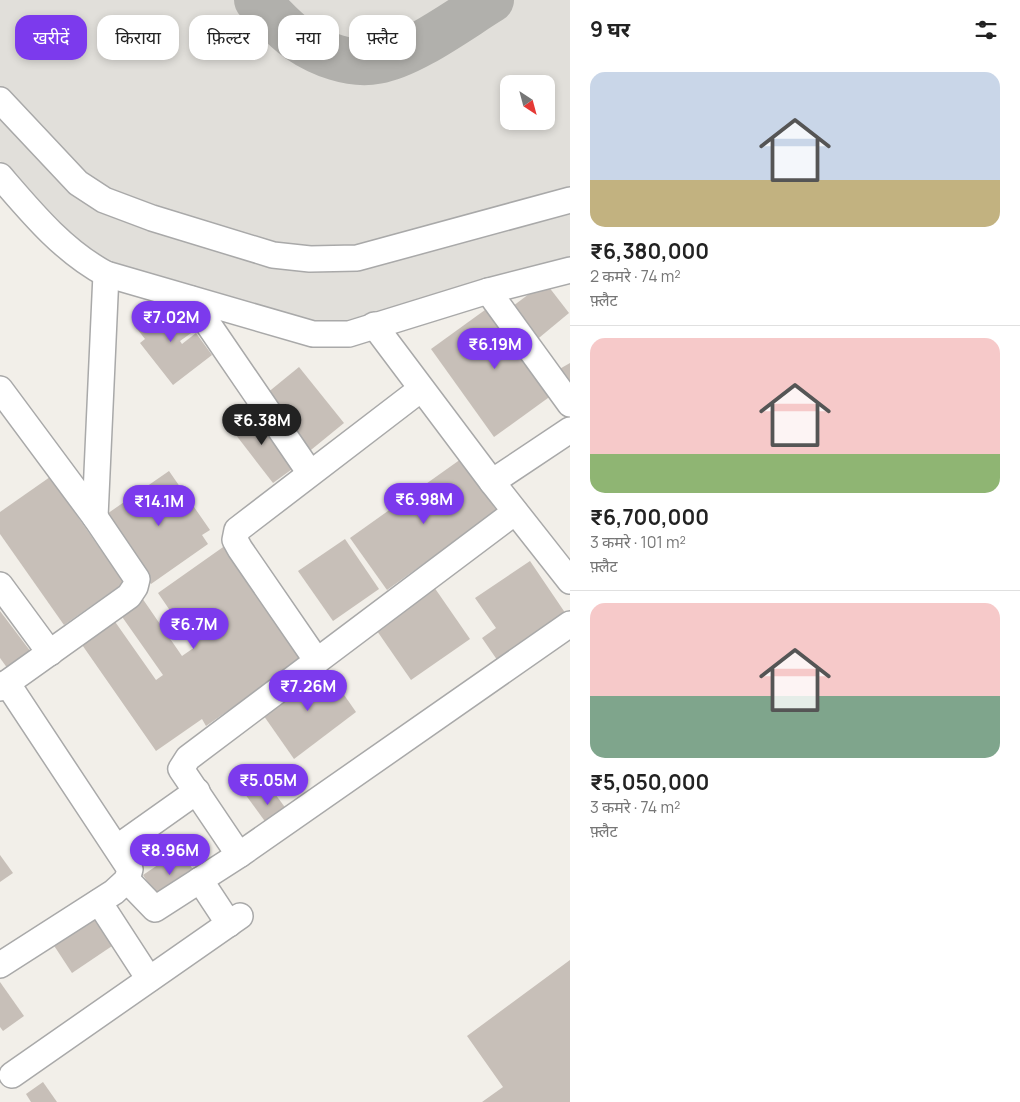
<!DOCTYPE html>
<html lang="hi">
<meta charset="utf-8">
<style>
:root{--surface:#fff;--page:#f2f2f2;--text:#222;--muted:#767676;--line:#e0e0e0;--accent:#7c3aed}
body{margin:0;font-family:Manrope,"Noto Sans Devanagari",sans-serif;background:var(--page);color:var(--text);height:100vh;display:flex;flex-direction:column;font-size:19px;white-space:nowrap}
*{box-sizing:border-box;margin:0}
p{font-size:16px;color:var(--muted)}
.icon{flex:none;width:28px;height:28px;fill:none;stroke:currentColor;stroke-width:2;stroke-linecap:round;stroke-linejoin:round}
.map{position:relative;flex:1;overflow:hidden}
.panel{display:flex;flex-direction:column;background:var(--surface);width:450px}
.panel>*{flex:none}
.top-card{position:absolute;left:15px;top:15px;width:475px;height:45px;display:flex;gap:10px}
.needle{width:32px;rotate:144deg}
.fabs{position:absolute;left:500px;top:75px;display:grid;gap:10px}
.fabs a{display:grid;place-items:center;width:55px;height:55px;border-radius:10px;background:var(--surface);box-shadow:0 2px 8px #0003;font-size:25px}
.price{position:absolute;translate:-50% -42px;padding:0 11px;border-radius:18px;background:var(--accent);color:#fff;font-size:16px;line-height:32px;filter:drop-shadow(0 1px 2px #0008)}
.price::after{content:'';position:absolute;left:50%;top:30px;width:15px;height:11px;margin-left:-8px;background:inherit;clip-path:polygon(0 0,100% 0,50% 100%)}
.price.current{background:#222;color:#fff}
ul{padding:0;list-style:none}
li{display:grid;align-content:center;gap:10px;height:265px;padding:0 20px}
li+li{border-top:1px solid var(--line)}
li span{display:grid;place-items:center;height:155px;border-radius:15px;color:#555}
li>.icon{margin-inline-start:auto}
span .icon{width:90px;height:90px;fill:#fffc;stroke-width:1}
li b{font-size:21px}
h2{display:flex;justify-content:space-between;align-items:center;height:60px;padding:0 20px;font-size:21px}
.pill{padding:0 18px;border-radius:15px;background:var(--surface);box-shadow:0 2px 8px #0003;font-size:18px;line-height:45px}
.pill.current{background:var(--accent);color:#fff}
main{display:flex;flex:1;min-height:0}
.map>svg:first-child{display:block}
</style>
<main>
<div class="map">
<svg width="570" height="1102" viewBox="0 0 570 1102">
<rect width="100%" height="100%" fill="#f2efe9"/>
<!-- airport -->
<path fill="#e1dfda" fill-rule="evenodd" d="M 0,0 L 570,0 L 570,258 L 322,327 L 89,257 L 0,161 ZM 509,84 L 546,84 L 546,121 L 509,121 Z"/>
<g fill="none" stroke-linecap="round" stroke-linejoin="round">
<!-- taxiway -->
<path stroke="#b1b0ac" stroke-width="46" d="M 257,0 C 270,13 283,29 298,39 C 320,54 351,66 377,61 C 412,55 460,19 491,0"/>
</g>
<!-- building -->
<g fill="#c7bfb8">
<path d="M 545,282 L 569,313 L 534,342 L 509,309 Z"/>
<path d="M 166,301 L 183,323 L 186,321 L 194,331 L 180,341 L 182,344 L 196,333 L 212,355 L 173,385 L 140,343 L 145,339 L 134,325 Z"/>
<path d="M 496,302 L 559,390 L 494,437 L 431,349 Z"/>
<path d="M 570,363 L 570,390 L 556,371 Z"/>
<path d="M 299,367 L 344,423 L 306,454 L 261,398 Z"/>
<path d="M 251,409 L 295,467 L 273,483 L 229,426 Z"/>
<path d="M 461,459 L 497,511 L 387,590 L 350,538 Z"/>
<path d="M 169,471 L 210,530 L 202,535 L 208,544 L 151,584 L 104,516 Z"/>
<path d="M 50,477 L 124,583 L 64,625 L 0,534 L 0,512 Z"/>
<path d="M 345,539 L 379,589 L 333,621 L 298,571 Z"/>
<path d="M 226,545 L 304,658 L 206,726 L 202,719 L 156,751 L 78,639 L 111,616 L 156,680 L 163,675 L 118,611 L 140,595 L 182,656 L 195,647 L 158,593 Z"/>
<path d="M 530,561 L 570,620 L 502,667 L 482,638 L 496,628 L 475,598 Z"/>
<path d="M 434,587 L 470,639 L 411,680 L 375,628 Z"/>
<path d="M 0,611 L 31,652 L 8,669 L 0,658 Z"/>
<path d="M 324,666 L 356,712 L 294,759 L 259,709 Z"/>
<path d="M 265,780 L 292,817 L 272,831 L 245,794 Z"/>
<path d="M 180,850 L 198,877 L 161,902 L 143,875 Z"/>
<path d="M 0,855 L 13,873 L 0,882 Z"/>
<path d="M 95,907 L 118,942 L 72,973 L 49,938 Z"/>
<path d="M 570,960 L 570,1102 L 482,1102 L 503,1087 L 467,1036 Z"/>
<path d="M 0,982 L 24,1016 L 3,1031 L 0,1027 Z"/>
<path d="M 43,1082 L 57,1102 L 31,1102 L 26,1094 Z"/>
</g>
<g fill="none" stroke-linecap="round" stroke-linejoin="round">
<defs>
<g id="minor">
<path d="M 0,100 L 78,183 L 104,200 L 152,218 L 273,255 L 310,259 L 357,258 L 570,200"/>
<path d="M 0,176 C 31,212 63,251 106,274 L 313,334 L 349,334 L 488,291 L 570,270"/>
<path d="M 488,291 L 570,404"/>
<path d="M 191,299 L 310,473"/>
<path d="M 374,325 L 492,482 L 570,581"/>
<path d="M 0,389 L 95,517 L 137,579 L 135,587 L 129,596 L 0,688"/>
<path d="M 492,482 L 570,430"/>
<path d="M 95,517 L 106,274"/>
<path d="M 0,585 L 50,653"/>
<path d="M 317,661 L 240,549 L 235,540 L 237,530 L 421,389"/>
<path d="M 118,847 L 197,791"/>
<path d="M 239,855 L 181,769 L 188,758 L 515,512"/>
<path d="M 127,880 L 155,909 L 239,855 L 570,624"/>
<path d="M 200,880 L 229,924"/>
<path d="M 99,902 L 149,979"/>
<path d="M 0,965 L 114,892 L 127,880 L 130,869 L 7,683"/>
<path d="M 12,1075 L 240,916"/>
</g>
</defs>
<!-- minor casing -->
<use href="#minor" stroke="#a9a9a9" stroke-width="28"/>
<!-- minor -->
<use href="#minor" stroke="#fff" stroke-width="25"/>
</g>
</svg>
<div class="fabs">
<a><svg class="needle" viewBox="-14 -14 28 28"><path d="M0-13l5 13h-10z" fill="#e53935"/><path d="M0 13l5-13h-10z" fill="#767676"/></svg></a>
</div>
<b class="price" style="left:171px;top:343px">₹7.02M</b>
<b class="price" style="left:495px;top:370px">₹6.19M</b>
<b class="price current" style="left:262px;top:446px">₹6.38M</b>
<b class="price" style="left:424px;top:525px">₹6.98M</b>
<b class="price" style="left:159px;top:527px">₹14.1M</b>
<b class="price" style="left:194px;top:650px">₹6.7M</b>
<b class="price" style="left:308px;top:712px">₹7.26M</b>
<b class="price" style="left:268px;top:806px">₹5.05M</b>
<b class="price" style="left:170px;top:876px">₹8.96M</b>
<div class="top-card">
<a class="pill current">खरीदें</a>
<a class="pill">किराया</a>
<a class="pill">फ़िल्टर</a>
<a class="pill">नया</a>
<a class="pill">फ़्लैट</a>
</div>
</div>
<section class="panel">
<h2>9 घर<svg class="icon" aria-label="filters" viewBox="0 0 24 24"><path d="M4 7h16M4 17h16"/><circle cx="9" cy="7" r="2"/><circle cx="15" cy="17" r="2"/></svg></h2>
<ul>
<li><span style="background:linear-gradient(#c9d6e8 70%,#c2b280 0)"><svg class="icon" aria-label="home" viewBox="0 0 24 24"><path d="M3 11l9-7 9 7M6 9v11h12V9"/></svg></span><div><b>₹6,380,000</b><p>2 कमरे · 74 m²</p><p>फ़्लैट</p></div></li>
<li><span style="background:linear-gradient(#f6c9c9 75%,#8fb573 0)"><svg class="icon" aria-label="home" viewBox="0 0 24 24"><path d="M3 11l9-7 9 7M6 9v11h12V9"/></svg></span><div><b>₹6,700,000</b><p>3 कमरे · 101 m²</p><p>फ़्लैट</p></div></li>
<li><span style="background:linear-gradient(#f6c9c9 60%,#7fa58c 0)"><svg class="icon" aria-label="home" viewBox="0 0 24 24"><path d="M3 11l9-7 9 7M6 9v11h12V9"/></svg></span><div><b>₹5,050,000</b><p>3 कमरे · 74 m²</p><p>फ़्लैट</p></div></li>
</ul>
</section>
</main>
